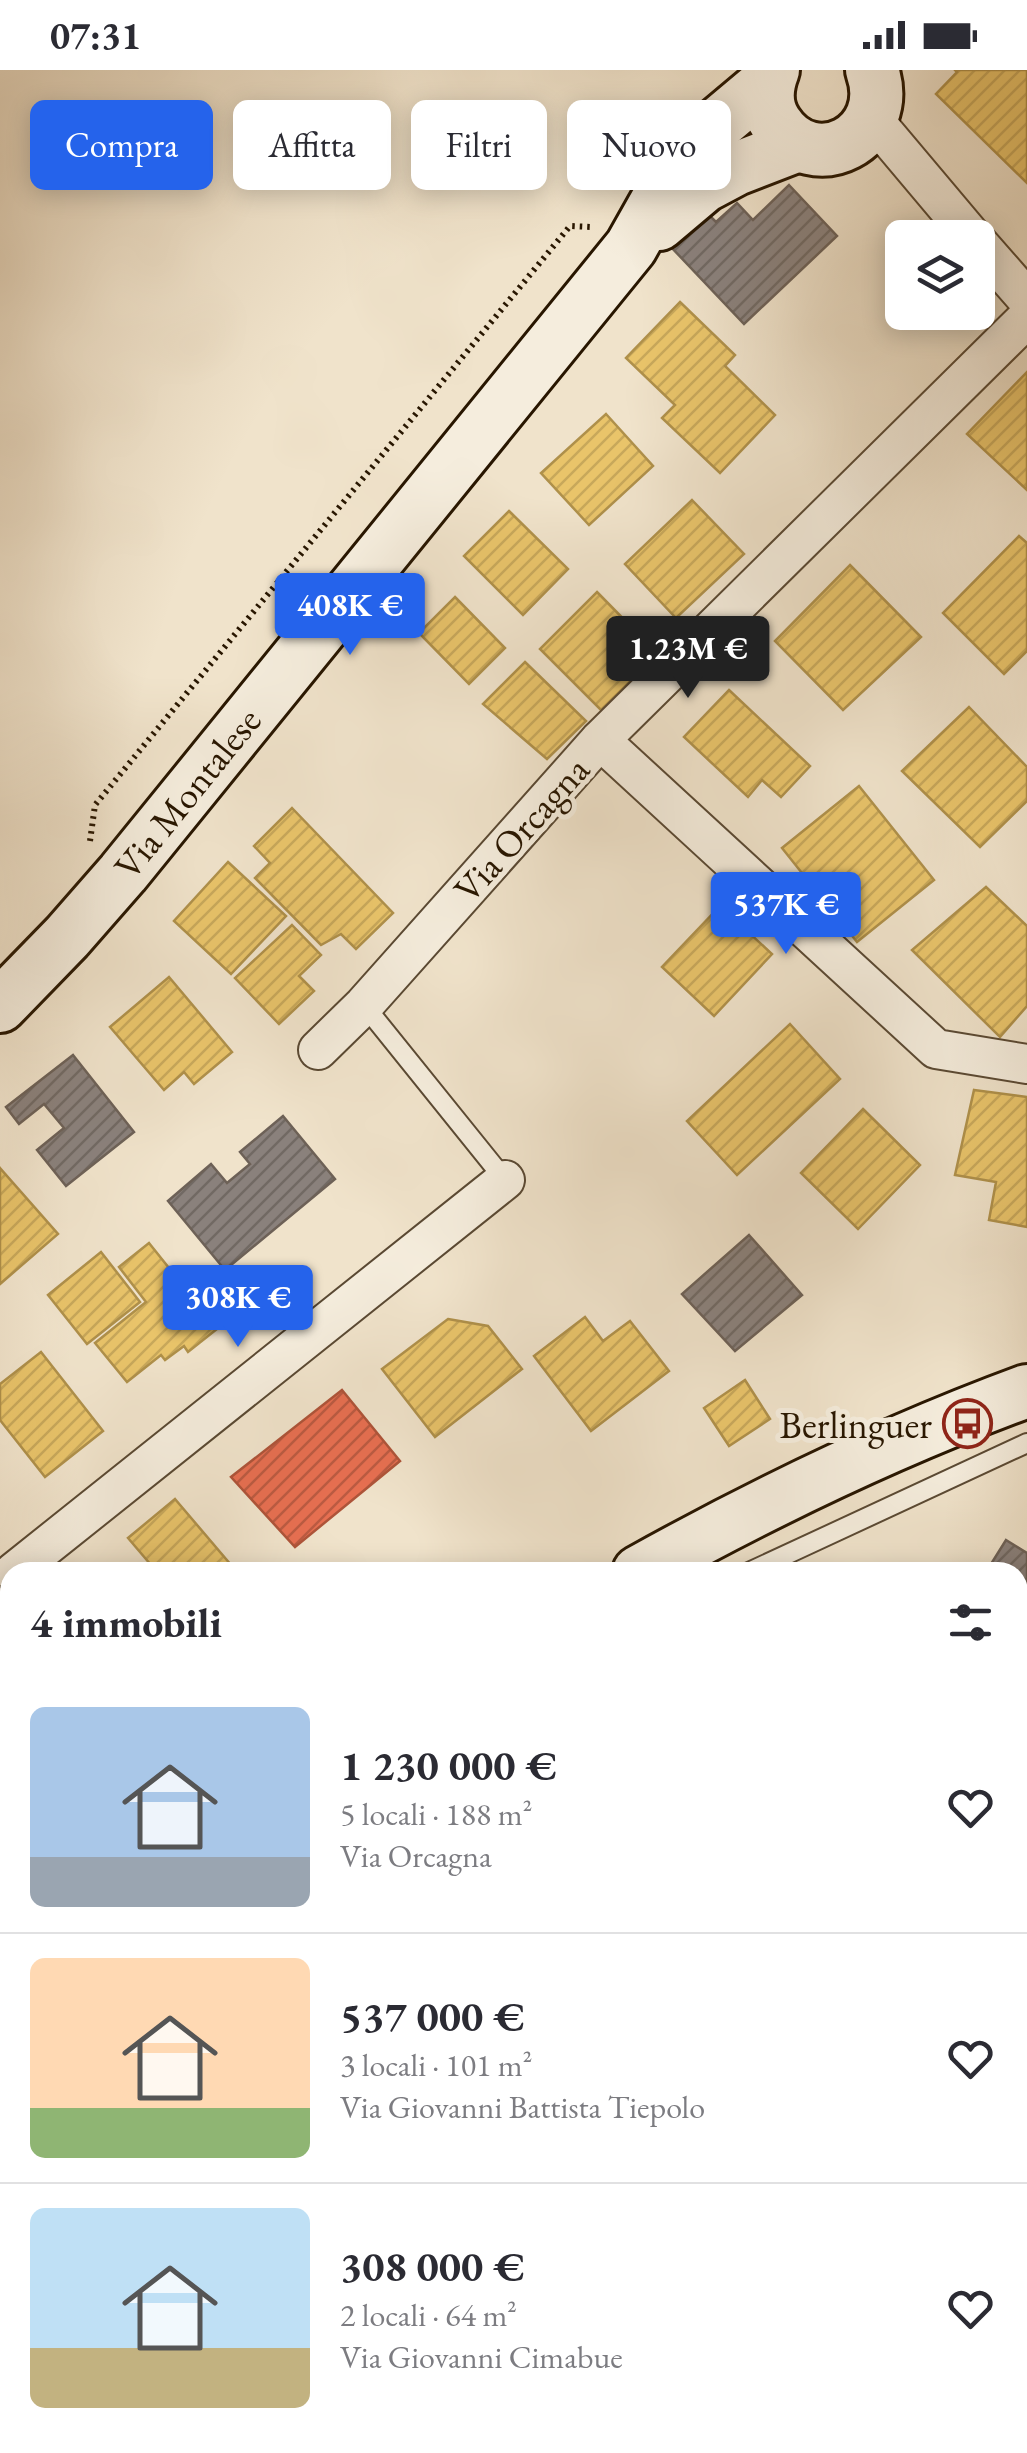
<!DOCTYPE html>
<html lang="it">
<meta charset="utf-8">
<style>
:root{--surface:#fff;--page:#f7f7f7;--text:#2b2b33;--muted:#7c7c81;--line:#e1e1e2;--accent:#2563eb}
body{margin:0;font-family:"EB Garamond",serif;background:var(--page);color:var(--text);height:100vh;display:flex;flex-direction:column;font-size:38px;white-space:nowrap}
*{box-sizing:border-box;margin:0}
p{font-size:32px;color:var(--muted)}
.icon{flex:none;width:55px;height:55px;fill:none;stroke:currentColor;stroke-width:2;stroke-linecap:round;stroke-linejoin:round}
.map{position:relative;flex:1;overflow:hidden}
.side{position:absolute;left:0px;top:1492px;width:1028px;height:892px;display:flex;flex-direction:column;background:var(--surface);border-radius:30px 30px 0 0;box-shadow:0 5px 25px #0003}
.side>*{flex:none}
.banner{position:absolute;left:30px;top:30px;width:968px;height:90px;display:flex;gap:20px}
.controls{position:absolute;left:885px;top:150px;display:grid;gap:20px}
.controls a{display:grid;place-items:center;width:110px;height:110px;border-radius:15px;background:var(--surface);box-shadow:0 5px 25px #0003;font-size:50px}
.price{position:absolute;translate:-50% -85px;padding:0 22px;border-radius:10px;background:var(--accent);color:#fff;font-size:32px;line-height:65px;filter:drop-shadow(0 2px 5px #0008)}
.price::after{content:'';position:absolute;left:50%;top:60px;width:30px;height:22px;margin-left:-15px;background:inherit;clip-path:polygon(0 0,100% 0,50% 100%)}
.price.current{background:#222;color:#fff}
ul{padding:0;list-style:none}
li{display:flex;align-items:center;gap:30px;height:250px;padding:0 30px}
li+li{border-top:2px solid var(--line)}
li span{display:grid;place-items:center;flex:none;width:280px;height:200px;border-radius:15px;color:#555}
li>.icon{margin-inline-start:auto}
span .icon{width:120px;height:120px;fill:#fffc;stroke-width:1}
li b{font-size:42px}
h2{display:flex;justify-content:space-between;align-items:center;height:120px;padding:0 30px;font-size:42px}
.chip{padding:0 35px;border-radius:15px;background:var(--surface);box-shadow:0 5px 25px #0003;font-size:35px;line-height:90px}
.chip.current{background:var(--accent);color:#fff}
.status{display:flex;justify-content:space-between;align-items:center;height:70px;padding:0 50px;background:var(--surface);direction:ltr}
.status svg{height:28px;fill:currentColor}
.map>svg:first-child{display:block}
</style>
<div class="status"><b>07:31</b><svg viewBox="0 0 49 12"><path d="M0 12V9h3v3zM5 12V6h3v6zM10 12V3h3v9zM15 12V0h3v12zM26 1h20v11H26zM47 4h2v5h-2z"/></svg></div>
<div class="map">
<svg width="1027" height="2383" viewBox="0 0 1027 2383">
<defs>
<pattern id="homes-hatch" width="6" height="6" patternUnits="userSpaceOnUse" patternTransform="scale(2.5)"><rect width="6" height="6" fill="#e9c46a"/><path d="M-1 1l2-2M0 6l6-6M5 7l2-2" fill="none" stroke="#c8a85a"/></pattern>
<pattern id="shops-hatch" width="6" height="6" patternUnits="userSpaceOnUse" patternTransform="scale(2.5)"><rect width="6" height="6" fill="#e76f51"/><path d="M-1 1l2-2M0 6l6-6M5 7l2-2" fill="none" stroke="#bb5a41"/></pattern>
<pattern id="industry-hatch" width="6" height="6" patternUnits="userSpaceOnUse" patternTransform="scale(2.5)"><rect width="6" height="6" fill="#8a817c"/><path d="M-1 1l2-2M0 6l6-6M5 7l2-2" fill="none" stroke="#716963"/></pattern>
</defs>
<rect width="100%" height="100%" fill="#f0e3cb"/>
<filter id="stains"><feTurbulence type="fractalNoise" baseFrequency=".002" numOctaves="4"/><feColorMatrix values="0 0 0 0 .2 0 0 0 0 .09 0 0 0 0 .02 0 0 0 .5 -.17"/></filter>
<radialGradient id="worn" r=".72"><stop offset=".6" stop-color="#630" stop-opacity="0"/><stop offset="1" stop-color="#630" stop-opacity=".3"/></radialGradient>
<!-- homes -->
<g fill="url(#homes-hatch)" stroke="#af904a" stroke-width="2.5">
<path d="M 955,0 L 1027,0 L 1027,113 L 936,24 L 957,2 Z"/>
<path d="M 680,232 L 735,285 L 725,296 L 775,345 L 720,403 L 662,348 L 675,335 L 626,288 Z"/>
<path d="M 1027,302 L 1027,420 L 967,364 Z"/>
<path d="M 606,344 L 653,396 L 589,455 L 541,403 Z"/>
<path d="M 692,430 L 744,484 L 676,548 L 625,494 Z"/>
<path d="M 509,441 L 568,499 L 523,545 L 464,486 Z"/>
<path d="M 1019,466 L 1027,473 L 1027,581 L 1004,604 L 943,543 Z"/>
<path d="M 850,495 L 921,567 L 843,640 L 775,571 Z"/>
<path d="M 597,522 L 658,584 L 601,640 L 540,579 Z"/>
<path d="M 455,527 L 505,578 L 469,614 L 419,563 Z"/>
<path d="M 525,592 L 586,651 L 547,689 L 483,634 Z"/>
<path d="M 729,620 L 810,696 L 781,727 L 762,710 L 748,727 L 684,667 Z"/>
<path d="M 969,637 L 1027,697 L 1027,731 L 980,777 L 902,701 Z"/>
<path d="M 859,716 L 934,810 L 857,872 L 782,778 Z"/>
<path d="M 292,738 L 393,843 L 356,879 L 341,864 L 321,875 L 255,808 L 270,793 L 254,776 Z"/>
<path d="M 228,792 L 286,846 L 231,904 L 174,851 Z"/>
<path d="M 986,817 L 1027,856 L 1027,936 L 1000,967 L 912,880 Z"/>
<path d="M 720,836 L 772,884 L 714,946 L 662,897 Z"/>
<path d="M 292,855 L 321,885 L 299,906 L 314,921 L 279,954 L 235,908 Z"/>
<path d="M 169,907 L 232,982 L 194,1014 L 184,1002 L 164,1020 L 110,957 Z"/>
<path d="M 790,954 L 840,1009 L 737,1105 L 687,1051 Z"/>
<path d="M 974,1020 L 1027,1027 L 1027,1157 L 989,1150 L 996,1112 L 955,1105 Z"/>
<path d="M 863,1039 L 920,1095 L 858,1159 L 801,1103 Z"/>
<path d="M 0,1098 L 58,1164 L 0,1214 Z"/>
<path d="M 149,1173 L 189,1223 L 199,1215 L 227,1251 L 188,1282 L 184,1276 L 165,1290 L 161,1285 L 127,1312 L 95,1273 L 146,1232 L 119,1197 Z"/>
<path d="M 101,1182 L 140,1232 L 87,1274 L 48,1225 Z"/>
<path d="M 585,1247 L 603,1271 L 630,1251 L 669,1301 L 591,1361 L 534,1286 Z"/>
<path d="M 448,1249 L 488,1256 L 522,1299 L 435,1367 L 382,1299 Z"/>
<path d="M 41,1282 L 103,1361 L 45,1407 L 0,1350 L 0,1314 Z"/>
<path d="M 745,1310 L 770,1349 L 729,1376 L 704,1338 Z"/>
<path d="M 175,1429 L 237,1502 L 157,1502 L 128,1468 Z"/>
<path d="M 10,1572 L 10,1598 L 0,1585 L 0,1579 Z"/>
<path d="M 0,1668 L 10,1681 L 10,1697 L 0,1706 Z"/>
<path d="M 10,1755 L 10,1826 L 0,1814 L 0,1763 Z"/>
</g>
<!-- shops -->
<path fill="url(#shops-hatch)" stroke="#ae5439" stroke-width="2.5" d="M 342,1320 L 400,1391 L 295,1477 L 231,1407 Z"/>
<!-- industry -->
<g fill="url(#industry-hatch)" stroke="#6d6157" stroke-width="2.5">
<path d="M 789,115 L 837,166 L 744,254 L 671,177 L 707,143 L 716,152 L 737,133 L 753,150 Z"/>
<path d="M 73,985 L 134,1062 L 66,1116 L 37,1080 L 64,1058 L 44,1034 L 19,1054 L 6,1037 Z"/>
<path d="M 283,1046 L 335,1109 L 225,1200 L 168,1131 L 211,1094 L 227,1113 L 250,1094 L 240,1082 Z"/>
<path d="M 749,1165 L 802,1225 L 735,1281 L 682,1224 Z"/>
<path d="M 1006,1470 L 1027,1483 L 1027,1792 L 1018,1785 L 1018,1502 L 986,1502 Z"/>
<path d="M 1018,1785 L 1027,1792 L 1027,1932 L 1018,1926 Z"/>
<path d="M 1018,1926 L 1027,1932 L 1027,2085 L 1018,2100 Z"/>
<path d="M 10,2100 L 10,2246 L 0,2254 L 0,2108 Z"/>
<path d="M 10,2246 L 10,2328 L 0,2327 L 0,2254 Z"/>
<path d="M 1027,2310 L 1027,2366 L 1018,2361 L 1018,2328 Z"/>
</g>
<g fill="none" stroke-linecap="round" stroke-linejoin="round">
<defs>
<g id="lane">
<path d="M 364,935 L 505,1110"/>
<path d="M 749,1502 L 1027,1373"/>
</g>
<g id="street">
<path d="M 872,48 L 973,168"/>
<path d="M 978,173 L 1027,229"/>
<path d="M 600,670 L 936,979 L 1027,994"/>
<path d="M 318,980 L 364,935 L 600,670 L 1027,248"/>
<path d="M 14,1502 L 505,1110"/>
<path d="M 0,1997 L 10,1992"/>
<path d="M 1018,2189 L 1027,2174"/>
<path d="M 414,2375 L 433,2383"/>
<path d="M 900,2383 L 904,2375"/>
</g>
<g id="secondary">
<path d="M 773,0 C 766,18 765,37 776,53 C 813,110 896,68 872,0"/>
<path d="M 659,154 L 704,116 L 736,99 L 798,75"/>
<path d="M 0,936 L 67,867 L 123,803 L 631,177 L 671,106 L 712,59 L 769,11"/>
<path d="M 639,1502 C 763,1433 894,1370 1027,1321"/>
<path d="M 0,1956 L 10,1947"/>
</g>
</defs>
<!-- lane casing -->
<use href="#lane" stroke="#5a4933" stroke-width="22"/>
<!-- street casing -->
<use href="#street" stroke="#5a4933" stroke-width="42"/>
<!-- secondary casing -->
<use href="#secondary" stroke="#281600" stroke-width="58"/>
<!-- path -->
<g stroke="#281600" stroke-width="6" stroke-dasharray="2.5 5" stroke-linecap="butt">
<path d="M 90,771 L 95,735 L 570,156 L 592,157"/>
<path d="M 0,1885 L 10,1884"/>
</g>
<!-- lane -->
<use href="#lane" stroke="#f5eddd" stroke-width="18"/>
<!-- street -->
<use href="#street" stroke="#f5eddd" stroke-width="38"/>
<!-- secondary -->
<use href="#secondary" stroke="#f5eddd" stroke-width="52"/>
</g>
<!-- icons -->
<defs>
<symbol id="bus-ring" viewBox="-11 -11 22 22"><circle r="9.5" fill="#f5eddd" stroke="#8f2418" stroke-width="1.5"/><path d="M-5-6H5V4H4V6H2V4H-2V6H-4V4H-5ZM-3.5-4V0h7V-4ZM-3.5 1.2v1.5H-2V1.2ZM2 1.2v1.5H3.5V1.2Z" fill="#8f2418"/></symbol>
</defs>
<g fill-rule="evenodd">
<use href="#bus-ring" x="940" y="1326" width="55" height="55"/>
</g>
<g text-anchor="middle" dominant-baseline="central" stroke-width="10" stroke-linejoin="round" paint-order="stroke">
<!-- street labels -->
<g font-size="38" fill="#281600" stroke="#f5eddd">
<text transform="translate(187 723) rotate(-51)">Via Montalese</text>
<text transform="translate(521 759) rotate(-48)">Via Orcagna</text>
</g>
<!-- poi labels -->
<g font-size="38" fill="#281600" stroke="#f5eddd" text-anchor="end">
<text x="932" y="1354">Berlinguer</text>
</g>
</g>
<rect width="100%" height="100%" filter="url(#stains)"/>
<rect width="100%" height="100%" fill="url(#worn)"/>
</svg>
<div class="controls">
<a><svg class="icon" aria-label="layers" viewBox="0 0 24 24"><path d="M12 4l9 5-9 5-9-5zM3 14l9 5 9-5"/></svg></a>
</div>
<b class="price" style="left:350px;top:588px">408K €</b>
<b class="price current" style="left:688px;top:631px">1.23M €</b>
<b class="price" style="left:786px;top:887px">537K €</b>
<b class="price" style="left:238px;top:1280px">308K €</b>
<div class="banner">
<a class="chip current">Compra</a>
<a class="chip">Affitta</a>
<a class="chip">Filtri</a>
<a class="chip">Nuovo</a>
</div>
<section class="side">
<h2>4 immobili<svg class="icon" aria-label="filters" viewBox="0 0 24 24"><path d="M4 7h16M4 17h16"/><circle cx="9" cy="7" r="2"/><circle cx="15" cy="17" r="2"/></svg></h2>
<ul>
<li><span style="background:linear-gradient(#a9c7e8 75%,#9aa5b1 0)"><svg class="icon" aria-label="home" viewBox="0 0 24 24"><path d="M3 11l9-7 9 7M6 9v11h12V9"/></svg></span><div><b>1 230 000 €</b><p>5 locali · 188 m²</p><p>Via Orcagna</p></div><svg class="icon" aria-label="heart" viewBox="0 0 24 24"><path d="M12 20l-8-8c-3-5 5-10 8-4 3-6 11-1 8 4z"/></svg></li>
<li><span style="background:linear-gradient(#ffd9b3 75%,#8fb573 0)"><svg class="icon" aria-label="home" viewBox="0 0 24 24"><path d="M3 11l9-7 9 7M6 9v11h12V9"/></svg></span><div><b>537 000 €</b><p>3 locali · 101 m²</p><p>Via Giovanni Battista Tiepolo</p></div><svg class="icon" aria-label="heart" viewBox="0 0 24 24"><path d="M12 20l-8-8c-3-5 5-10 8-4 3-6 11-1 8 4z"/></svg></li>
<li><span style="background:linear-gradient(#bfe0f5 70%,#c2b280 0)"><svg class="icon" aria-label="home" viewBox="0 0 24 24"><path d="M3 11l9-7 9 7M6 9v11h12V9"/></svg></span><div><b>308 000 €</b><p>2 locali · 64 m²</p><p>Via Giovanni Cimabue</p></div><svg class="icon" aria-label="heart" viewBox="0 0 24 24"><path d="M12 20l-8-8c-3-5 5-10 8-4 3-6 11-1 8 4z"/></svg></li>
</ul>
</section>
</div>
